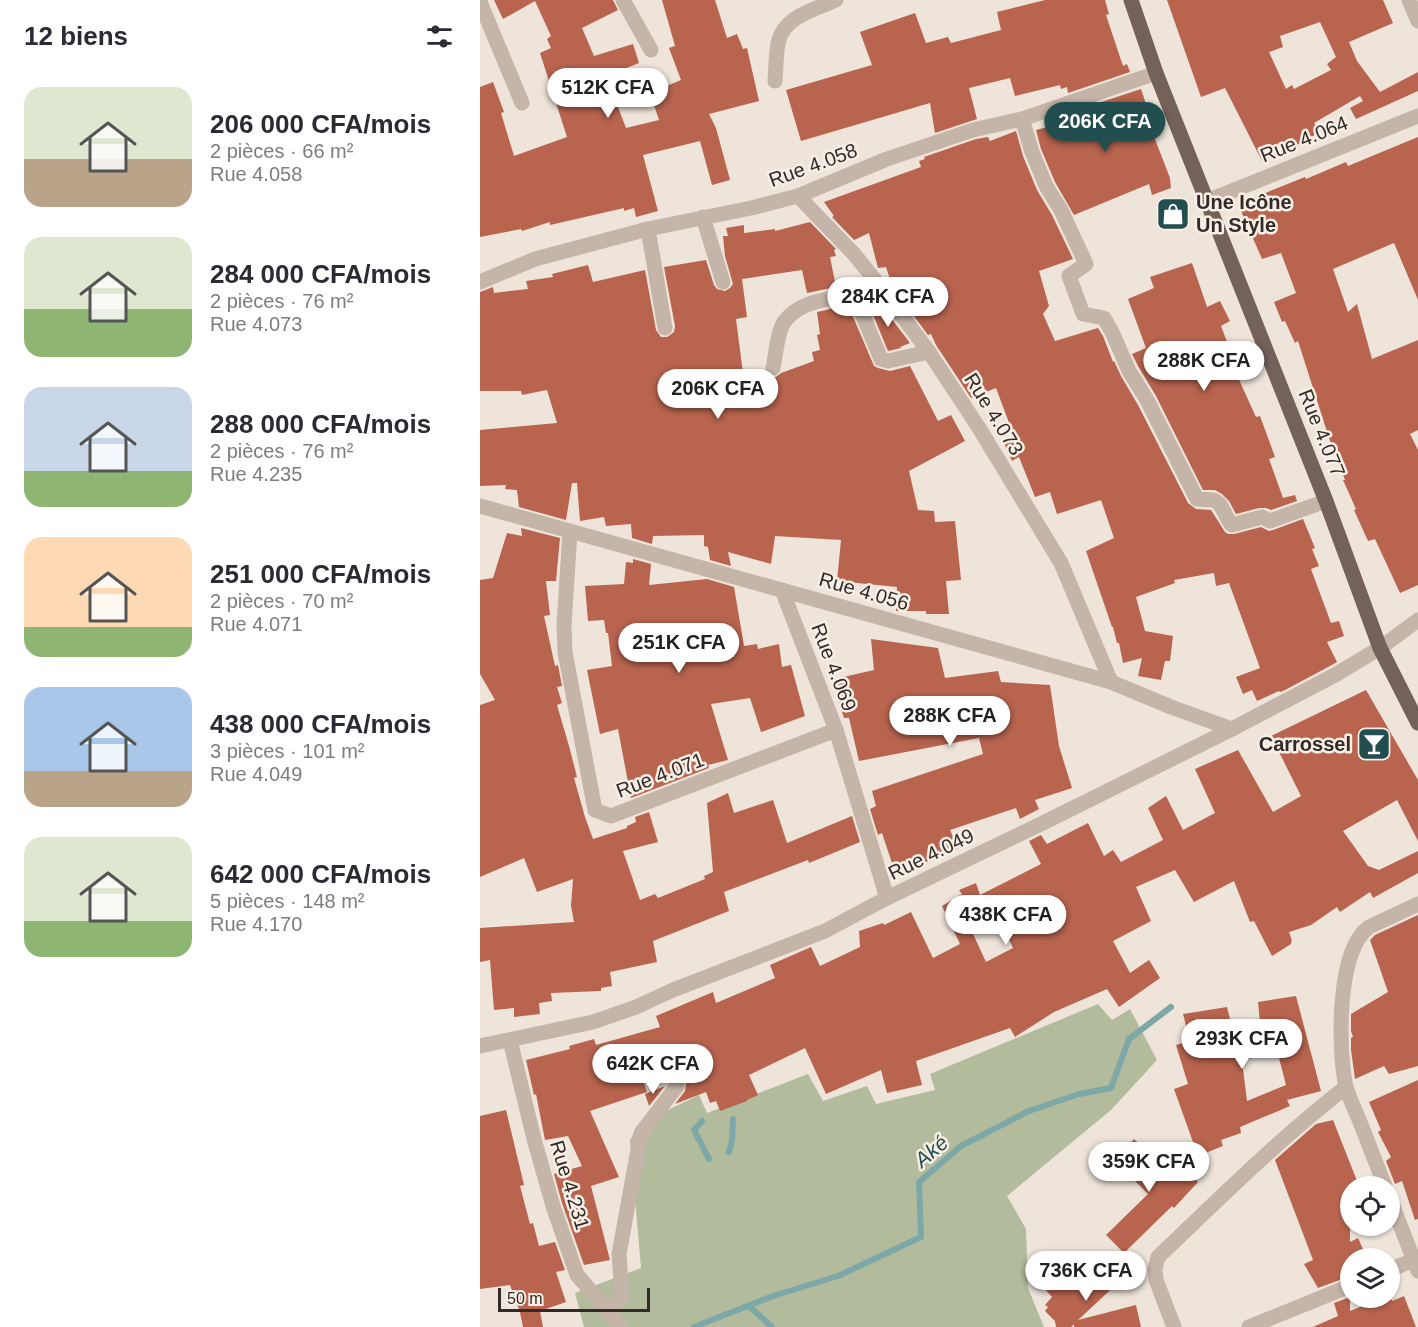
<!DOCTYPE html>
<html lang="fr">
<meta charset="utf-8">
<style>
:root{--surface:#fff;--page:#f2f2f3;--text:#2b2b33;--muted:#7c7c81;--accent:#224e4f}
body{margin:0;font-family:Helvetica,sans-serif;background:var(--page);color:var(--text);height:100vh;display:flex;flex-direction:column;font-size:22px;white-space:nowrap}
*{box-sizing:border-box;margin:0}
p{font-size:20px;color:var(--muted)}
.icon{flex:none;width:33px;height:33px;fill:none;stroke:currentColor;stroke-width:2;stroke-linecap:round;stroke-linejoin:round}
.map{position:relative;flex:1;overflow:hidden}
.side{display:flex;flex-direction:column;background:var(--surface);width:480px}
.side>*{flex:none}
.fabs{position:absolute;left:860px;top:1176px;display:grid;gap:12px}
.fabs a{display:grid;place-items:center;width:60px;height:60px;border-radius:50%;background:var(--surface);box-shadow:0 2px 4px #0004;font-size:30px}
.scale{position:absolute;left:18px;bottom:15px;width:152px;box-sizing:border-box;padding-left:6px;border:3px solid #322a27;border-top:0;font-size:16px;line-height:21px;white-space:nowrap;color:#322a27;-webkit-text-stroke:4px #f7eee6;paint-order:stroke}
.price{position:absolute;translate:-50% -51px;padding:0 14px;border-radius:21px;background:#fff;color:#222;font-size:20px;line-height:39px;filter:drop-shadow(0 2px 3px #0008)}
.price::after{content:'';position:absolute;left:50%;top:36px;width:18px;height:14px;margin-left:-9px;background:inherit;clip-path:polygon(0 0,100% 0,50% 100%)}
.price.selected{background:var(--accent);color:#fff}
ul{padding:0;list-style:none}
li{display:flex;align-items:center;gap:18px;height:150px;padding:0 24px}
li span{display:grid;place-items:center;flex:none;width:168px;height:120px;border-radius:18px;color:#555}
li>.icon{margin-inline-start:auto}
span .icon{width:72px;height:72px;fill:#fffc;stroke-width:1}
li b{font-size:26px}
h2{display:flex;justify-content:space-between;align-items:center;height:72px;padding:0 24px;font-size:26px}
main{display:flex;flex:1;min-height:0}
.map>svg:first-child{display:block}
</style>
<main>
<section class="side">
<h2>12 biens<svg class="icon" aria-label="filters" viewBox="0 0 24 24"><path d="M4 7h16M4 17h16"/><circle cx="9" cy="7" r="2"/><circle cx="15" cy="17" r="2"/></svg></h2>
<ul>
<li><span style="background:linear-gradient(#dfe7d0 60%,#b9a48a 0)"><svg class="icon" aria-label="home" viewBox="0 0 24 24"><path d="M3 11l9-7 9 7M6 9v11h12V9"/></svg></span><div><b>206 000 CFA/mois</b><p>2 pièces · 66 m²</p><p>Rue 4.058</p></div></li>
<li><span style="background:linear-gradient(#dfe7d0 60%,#8fb573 0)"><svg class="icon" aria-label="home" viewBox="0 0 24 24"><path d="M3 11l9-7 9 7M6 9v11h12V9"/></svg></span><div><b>284 000 CFA/mois</b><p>2 pièces · 76 m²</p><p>Rue 4.073</p></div></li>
<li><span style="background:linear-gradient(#c9d6e8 70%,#8fb573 0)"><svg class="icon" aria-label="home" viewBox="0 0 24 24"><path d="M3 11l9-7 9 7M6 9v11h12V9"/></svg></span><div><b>288 000 CFA/mois</b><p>2 pièces · 76 m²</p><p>Rue 4.235</p></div></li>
<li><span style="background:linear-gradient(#ffd9b3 75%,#8fb573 0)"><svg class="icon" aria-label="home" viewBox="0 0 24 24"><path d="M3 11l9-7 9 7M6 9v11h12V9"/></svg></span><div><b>251 000 CFA/mois</b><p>2 pièces · 70 m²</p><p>Rue 4.071</p></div></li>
<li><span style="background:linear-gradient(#a9c7e8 70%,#b9a48a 0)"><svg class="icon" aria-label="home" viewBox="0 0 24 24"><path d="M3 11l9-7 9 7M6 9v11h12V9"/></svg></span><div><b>438 000 CFA/mois</b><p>3 pièces · 101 m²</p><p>Rue 4.049</p></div></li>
<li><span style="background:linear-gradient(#dfe7d0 70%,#8fb573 0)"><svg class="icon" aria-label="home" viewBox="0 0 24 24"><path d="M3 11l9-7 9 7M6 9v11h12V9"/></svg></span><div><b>642 000 CFA/mois</b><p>5 pièces · 148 m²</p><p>Rue 4.170</p></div></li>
</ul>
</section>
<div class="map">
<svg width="938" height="1327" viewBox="0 0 938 1327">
<rect width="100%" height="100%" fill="#eee4da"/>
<!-- green -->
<path fill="#b2bb9c" d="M 618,1004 L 632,1020 L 650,1009 L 677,1060 L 631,1110 L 527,1196 L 546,1229 L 548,1288 L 564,1327 L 104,1327 L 95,1293 L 161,1268 L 150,1140 L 159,1124 L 219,1095 L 227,1113 L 328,1074 L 343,1101 L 387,1086 L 396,1104 L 455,1090 L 450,1074 Z"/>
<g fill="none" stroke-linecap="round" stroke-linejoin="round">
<!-- stream -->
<g stroke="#7da8a8" stroke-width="6">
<path d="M 222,1121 L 214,1130 L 229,1159"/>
<path d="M 249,1152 L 252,1140 L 253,1119"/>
<path d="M 269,1306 L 292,1327"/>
<path d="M 214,1327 L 293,1296 L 358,1276 L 441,1237 L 439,1182 L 481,1146 L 549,1111 L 599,1094 L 631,1088 L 649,1039 L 691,1007"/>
</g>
</g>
<!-- building -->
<g fill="#b8644e" fill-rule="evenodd">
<path d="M 14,0 L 133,0 L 138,10 L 102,28 L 114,56 L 153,44 L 159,63 L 126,76 L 146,128 L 179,120 L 170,93 L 201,80 L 189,48 L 195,46 L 182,0 L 235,0 L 247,38 L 257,34 L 263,49 L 267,48 L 279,101 L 229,114 L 236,128 L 250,180 L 232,185 L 220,141 L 163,155 L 178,211 L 156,217 L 154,208 L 144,211 L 144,208 L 70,225 L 70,222 L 42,231 L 41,229 L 0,237 L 0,87 L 13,82 L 24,112 L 21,113 L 34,156 L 87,137 L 60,53 L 71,48 L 67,39 L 71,36 L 55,1 L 23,19 Z"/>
<path d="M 565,0 L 625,0 L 629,14 L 626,15 L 643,66 L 647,64 L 650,72 L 588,93 L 587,87 L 581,89 L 580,85 L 535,96 L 530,78 L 489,88 L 497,119 L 455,133 L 450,103 L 321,141 L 306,90 L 392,65 L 380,32 L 435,13 L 446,43 L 468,37 L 471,43 L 521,30 L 517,12 Z"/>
<path d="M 687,0 L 903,0 L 913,23 L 869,42 L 877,61 L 900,92 L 938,72 L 938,91 L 876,119 L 870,108 L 883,101 L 880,96 L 834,123 L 840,132 L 810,149 L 782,161 L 745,88 L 721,97 ZM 840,22 L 856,57 L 847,64 L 851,70 L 814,89 L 812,85 L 806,89 L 789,52 L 803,47 L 800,36 Z"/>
<path d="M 661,89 L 676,134 L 673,134 L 690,178 L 691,188 L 672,195 L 669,184 L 594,215 L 575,182 L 561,149 L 556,130 L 597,119 L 594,111 Z"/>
<path d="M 536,131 L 543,156 L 557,190 L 572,215 L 593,259 L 559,271 L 569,306 L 563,314 L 575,341 L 618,328 L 623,336 L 633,362 L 634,361 L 641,376 L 658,405 L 708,503 L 716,509 L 731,510 L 745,532 L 748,534 L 754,534 L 781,527 L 789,531 L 793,530 L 823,519 L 835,548 L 832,549 L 839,566 L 831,569 L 851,623 L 859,621 L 864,636 L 847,642 L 857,662 L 850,666 L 805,690 L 800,692 L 799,691 L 777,701 L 772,690 L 763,694 L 756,677 L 780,668 L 749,583 L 736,586 L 734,573 L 694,580 L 695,583 L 656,597 L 665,631 L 693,636 L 690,661 L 685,661 L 681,680 L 658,676 L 662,658 L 643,663 L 639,643 L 637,643 L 633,627 L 632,627 L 606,551 L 634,538 L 621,500 L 577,514 L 570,492 L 555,497 L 539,457 L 532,461 L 523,441 L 534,436 L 516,388 L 491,398 L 456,345 L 451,334 L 448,335 L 413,288 L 406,267 L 398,268 L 389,233 L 374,240 L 352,217 L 354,216 L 344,202 L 441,167 L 439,161 L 445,159 L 444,157 L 496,139 L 508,137 L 510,141 Z"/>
<path d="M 938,137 L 938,300 L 914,243 L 853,269 L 868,312 L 877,304 L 892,359 L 938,340 L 938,430 L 930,434 L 938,450 L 938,585 L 920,593 L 895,539 L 888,541 L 874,510 L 876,509 L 863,480 L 865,480 L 849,438 L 818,341 L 815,343 L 805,321 L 802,322 L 794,302 L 816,293 L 801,253 L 782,259 L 758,204 L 825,177 L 826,179 L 866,162 L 868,166 Z"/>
<path d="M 330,222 L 356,249 L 354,250 L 356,256 L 350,257 L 356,287 L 327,293 L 322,270 L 262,279 L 267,317 L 256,319 L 264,381 L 267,381 L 268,384 L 289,377 L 296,377 L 301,373 L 334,361 L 332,352 L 340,350 L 337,335 L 340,334 L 337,312 L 368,305 L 394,366 L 398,368 L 410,371 L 430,366 L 458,421 L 471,415 L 485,441 L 429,471 L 438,510 L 454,511 L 455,522 L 475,521 L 481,580 L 466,581 L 469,614 L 446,614 L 446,611 L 416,611 L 417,587 L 357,581 L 361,540 L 295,536 L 291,564 L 248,552 L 251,566 L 230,560 L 228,547 L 224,546 L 224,535 L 173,536 L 172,544 L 152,538 L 151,524 L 126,526 L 124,517 L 100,521 L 97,483 L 92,483 L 86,520 L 39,507 L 37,490 L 25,489 L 26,485 L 0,486 L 0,430 L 77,423 L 67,390 L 42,395 L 41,391 L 0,391 L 0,292 L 13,287 L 14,293 L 48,289 L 46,281 L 73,277 L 72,274 L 108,265 L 113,282 L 165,270 L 176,330 L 181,337 L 187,337 L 194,332 L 195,326 L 184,267 L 226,260 L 234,285 L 237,289 L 245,291 L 250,288 L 253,284 L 245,256 L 243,236 L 248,236 L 246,228 L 264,225 L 264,233 L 295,229 L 295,231 Z"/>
<path d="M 712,263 L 727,307 L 740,301 L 750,321 L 741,326 L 749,347 L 745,349 L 776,417 L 780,416 L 795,457 L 789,459 L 803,498 L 815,495 L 817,501 L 791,510 L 786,508 L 779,508 L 756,514 L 749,501 L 742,494 L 735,490 L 723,490 L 676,396 L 658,366 L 652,354 L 666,348 L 648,299 L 674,288 L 670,277 Z"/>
<path d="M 398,301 L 430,343 L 420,347 L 421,348 L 408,351 L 389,305 Z"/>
<path d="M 41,528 L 80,538 L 76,581 L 66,581 L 70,615 L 64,616 L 75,666 L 78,665 L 82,686 L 77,687 L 82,703 L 77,705 L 89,746 L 97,777 L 94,778 L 105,817 L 113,839 L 147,828 L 147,826 L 156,822 L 155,817 L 169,812 L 178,842 L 143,851 L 160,900 L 175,894 L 178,898 L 225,879 L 224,876 L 233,872 L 227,803 L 248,793 L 254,813 L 293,800 L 307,843 L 372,816 L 380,842 L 329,863 L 328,860 L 244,892 L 249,911 L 173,941 L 177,962 L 130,972 L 132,986 L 121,988 L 121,991 L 71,993 L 72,1001 L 59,1003 L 60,1014 L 34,1017 L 34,1008 L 14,1010 L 10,960 L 0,962 L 0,928 L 94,922 L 91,906 L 93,879 L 57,892 L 44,858 L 0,877 L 0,705 L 15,700 L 0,674 L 0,580 L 13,578 L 27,533 L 42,536 Z"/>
<path d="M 153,559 L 171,564 L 169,585 L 227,579 L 254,587 L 264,646 L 277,644 L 278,649 L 299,644 L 302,667 L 311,665 L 325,716 L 281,732 L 270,698 L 231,704 L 248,760 L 228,765 L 229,768 L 151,798 L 138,729 L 120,734 L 107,670 L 132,666 L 128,633 L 126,633 L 124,620 L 108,621 L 105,586 L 144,584 L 146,562 L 153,563 Z"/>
<path d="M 391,639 L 458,648 L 465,678 L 518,671 L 521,682 L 570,685 L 579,746 L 592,788 L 555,800 L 559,809 L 540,819 L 536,808 L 470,830 L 478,848 L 416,875 L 402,833 L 398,835 L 390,809 L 396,806 L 392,791 L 503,754 L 499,738 L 379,761 L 369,718 L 364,718 L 358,700 L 359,678 L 394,670 Z"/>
<path d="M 886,690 L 938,780 L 938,841 L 917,800 L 863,831 L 888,866 L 899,870 L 938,851 L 938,873 L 893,898 L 890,892 L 860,912 L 857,907 L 831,925 L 809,932 L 812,941 L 811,942 L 811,944 L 792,956 L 774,921 L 770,922 L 754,881 L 714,902 L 695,870 L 656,887 L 671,921 L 633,941 L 650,973 L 669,960 L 680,978 L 639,1007 L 627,989 L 574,1012 L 535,1037 L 530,1028 L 436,1061 L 442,1085 L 407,1093 L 401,1070 L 346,1094 L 325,1048 L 269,1075 L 278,1095 L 267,1100 L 267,1101 L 240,1111 L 236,1101 L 230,1103 L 226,1092 L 195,1104 L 205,1091 L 206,1083 L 202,1078 L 197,1076 L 187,1052 L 156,1061 L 167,1092 L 110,1111 L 139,1177 L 111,1186 L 130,1260 L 104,1265 L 82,1203 L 74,1174 L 102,1166 L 88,1136 L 65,1140 L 56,1094 L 54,1095 L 46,1060 L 90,1049 L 89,1046 L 114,1039 L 116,1045 L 180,1027 L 176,1016 L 233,992 L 236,1003 L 295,978 L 290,965 L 331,947 L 340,966 L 380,947 L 379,931 L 403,923 L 404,925 L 431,912 L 453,958 L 480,944 L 462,906 L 482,894 L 479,890 L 496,883 L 500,895 L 561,864 L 549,841 L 561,835 L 567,844 L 608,823 L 624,856 L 633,850 L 641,862 L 683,840 L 668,808 L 686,796 L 703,830 L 735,813 L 715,769 L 758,750 L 793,812 L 821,796 L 791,736 ZM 513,905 L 533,948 L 506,962 L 487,921 Z"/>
<path d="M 938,915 L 938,1066 L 909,1074 L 904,1066 L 875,1079 L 871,1050 L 871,1038 L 873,1037 L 871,1031 L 871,1014 L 908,992 L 890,940 L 895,935 Z"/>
<path d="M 816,996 L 841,1091 L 807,1100 L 810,1106 L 760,1127 L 761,1133 L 741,1140 L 743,1146 L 718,1156 L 694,1089 L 708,1084 L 696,1045 L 710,1041 L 703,1014 L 747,1007 L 752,1027 L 780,1023 L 778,1002 ZM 790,1052 L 791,1056 L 798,1054 L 806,1085 L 767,1101 L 762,1061 Z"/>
<path d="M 938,1080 L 938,1219 L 935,1220 L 922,1181 L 915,1184 L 906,1161 L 911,1157 L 898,1132 L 901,1130 L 889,1102 Z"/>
<path d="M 185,1086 L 169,1106 L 165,1094 Z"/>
<path d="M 26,1110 L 44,1185 L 40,1186 L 50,1224 L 53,1223 L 59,1246 L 75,1242 L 85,1270 L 76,1272 L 86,1302 L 60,1311 L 63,1327 L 43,1327 L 40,1312 L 30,1285 L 0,1289 L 0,1116 Z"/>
<path d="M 853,1120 L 879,1186 L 870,1186 L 870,1242 L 878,1238 L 887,1258 L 870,1258 L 870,1276 L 838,1288 L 824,1264 L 833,1260 L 795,1160 L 836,1124 Z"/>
<path d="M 654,1139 L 686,1167 L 694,1159 L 718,1182 L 694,1208 L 692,1206 L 644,1253 L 626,1235 L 668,1194 L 649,1175 L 651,1174 L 635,1160 Z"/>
<path d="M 589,1265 L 610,1287 L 631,1269 L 641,1280 L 598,1320 L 656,1305 L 661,1327 L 594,1327 L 594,1324 L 591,1327 L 576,1327 L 575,1321 L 565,1311 L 568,1307 L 565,1305 L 572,1297 L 564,1288 Z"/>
<path d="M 910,1294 L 912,1301 L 924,1296 L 936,1327 L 833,1327 L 858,1316 L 854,1303 L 870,1297 L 870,1311 L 902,1298 L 909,1298 Z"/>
</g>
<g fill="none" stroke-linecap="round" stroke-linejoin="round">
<!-- minor -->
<g stroke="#c5b4a8" stroke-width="15">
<path d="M 143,0 L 171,50"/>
<path d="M 929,0 L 938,21"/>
<path d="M 0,2 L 42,103"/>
<path d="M 295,81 C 296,68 296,55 298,43 C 304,16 334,10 356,0"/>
<path d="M 542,119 L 552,152 L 566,186 L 581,210 L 606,264 L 589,276 L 603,314 L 624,318 L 632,332 L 649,371 L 667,400 L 717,499 C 722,500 729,499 733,500 C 743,502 745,518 752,525 L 782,517 L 790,521 L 846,501"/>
<path d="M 318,196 L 374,254 L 399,285 L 449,352 L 499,428 L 581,563 L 631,682"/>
<path d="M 727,201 L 938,116"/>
<path d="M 223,217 L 243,282"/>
<path d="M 168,229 L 185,328"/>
<path d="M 0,282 L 55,259 L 168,229 L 271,208 L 318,196 L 407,159 L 493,130 L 542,119 L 676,73"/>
<path d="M 374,294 L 401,359 L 408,361 L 449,352"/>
<path d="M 293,368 C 296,355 297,333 304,322 C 320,300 349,300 372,294 C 381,292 390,288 399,285"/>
<path d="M 0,506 L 631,682 L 691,707 L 752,729"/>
<path d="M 90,531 L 84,625 L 85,652 L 115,810 L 131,816 L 356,730"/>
<path d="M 302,590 L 356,730 L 407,898"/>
<path d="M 30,1040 L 54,1139 L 73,1206 L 97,1275 L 130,1313 L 140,1327"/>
<path d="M 0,1046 L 113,1022 L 156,1007 L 193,990 L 345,931 L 407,898 L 563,823 L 752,729 L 855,675 L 900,648 L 938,620"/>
<path d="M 905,1186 C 896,1163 887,1140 878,1117 C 874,1108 869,1097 866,1087 C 858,1051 856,950 889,927 L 938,904"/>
<path d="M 909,1196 L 938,1271"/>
<path d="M 909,1270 L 934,1260"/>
<path d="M 130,1313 L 142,1297 L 139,1254 L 161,1133 L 197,1086"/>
<path d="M 694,1327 L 676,1280 L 675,1269 L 678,1257 C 739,1199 799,1139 866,1087"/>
<path d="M 769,1327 L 870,1286"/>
</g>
<!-- major -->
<path stroke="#73615a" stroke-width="15" d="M 651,0 L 676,73 L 846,501 L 900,648 L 938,723"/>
</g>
<!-- icons -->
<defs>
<symbol id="shop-square" viewBox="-11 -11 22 22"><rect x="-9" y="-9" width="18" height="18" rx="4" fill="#224e4f" stroke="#f7eee6"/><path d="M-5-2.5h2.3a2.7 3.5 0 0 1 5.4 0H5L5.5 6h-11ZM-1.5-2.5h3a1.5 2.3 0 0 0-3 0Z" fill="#fff"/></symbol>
<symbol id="bar-square" viewBox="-11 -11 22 22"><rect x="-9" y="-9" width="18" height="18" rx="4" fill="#224e4f" stroke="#f7eee6"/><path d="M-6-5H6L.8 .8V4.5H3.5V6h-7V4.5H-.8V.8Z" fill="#fff"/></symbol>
</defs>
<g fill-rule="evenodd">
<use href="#shop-square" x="674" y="195" width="38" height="38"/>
<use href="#bar-square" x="875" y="725" width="38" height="38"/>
</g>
<g text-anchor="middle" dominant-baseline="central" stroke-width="5" stroke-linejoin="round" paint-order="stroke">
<!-- street labels -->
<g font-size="20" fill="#322a27" stroke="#f7eee6">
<text transform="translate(824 139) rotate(-22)">Rue 4.064</text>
<text transform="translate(333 165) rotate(-20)">Rue 4.058</text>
<text transform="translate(514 414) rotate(58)">Rue 4.073</text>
<text transform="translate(842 433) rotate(68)">Rue 4.077</text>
<text transform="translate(384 591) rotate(16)">Rue 4.056</text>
<text transform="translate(354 667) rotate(69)">Rue 4.069</text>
<text transform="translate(180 775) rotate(-21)">Rue 4.071</text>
<text transform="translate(451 854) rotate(-26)">Rue 4.049</text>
<text transform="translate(90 1185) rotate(73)">Rue 4.231</text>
</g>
<!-- poi labels -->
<g font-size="20" font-weight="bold" fill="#322a27" stroke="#f7eee6" text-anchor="start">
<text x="716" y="202">Une Icône<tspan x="716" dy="23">Un Style</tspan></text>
<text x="871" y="744" text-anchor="end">Carrossel</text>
</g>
<!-- water labels -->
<g font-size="21" font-style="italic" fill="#224e4f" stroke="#f7eee6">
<text transform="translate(451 1151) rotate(-40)">Aké</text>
</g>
</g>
</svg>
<div class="fabs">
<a><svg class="icon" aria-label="locate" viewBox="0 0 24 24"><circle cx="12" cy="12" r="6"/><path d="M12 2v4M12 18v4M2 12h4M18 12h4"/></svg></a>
<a><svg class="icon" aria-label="layers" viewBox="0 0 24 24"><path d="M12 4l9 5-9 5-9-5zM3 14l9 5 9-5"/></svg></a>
</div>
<div class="scale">50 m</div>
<b class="price" style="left:128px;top:119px">512K CFA</b>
<b class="price selected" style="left:625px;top:153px">206K CFA</b>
<b class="price" style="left:408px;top:328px">284K CFA</b>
<b class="price" style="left:724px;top:392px">288K CFA</b>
<b class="price" style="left:238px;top:420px">206K CFA</b>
<b class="price" style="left:199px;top:674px">251K CFA</b>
<b class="price" style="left:470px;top:747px">288K CFA</b>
<b class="price" style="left:526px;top:946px">438K CFA</b>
<b class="price" style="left:762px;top:1070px">293K CFA</b>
<b class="price" style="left:173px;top:1095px">642K CFA</b>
<b class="price" style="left:669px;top:1193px">359K CFA</b>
<b class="price" style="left:606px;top:1302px">736K CFA</b>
</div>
</main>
